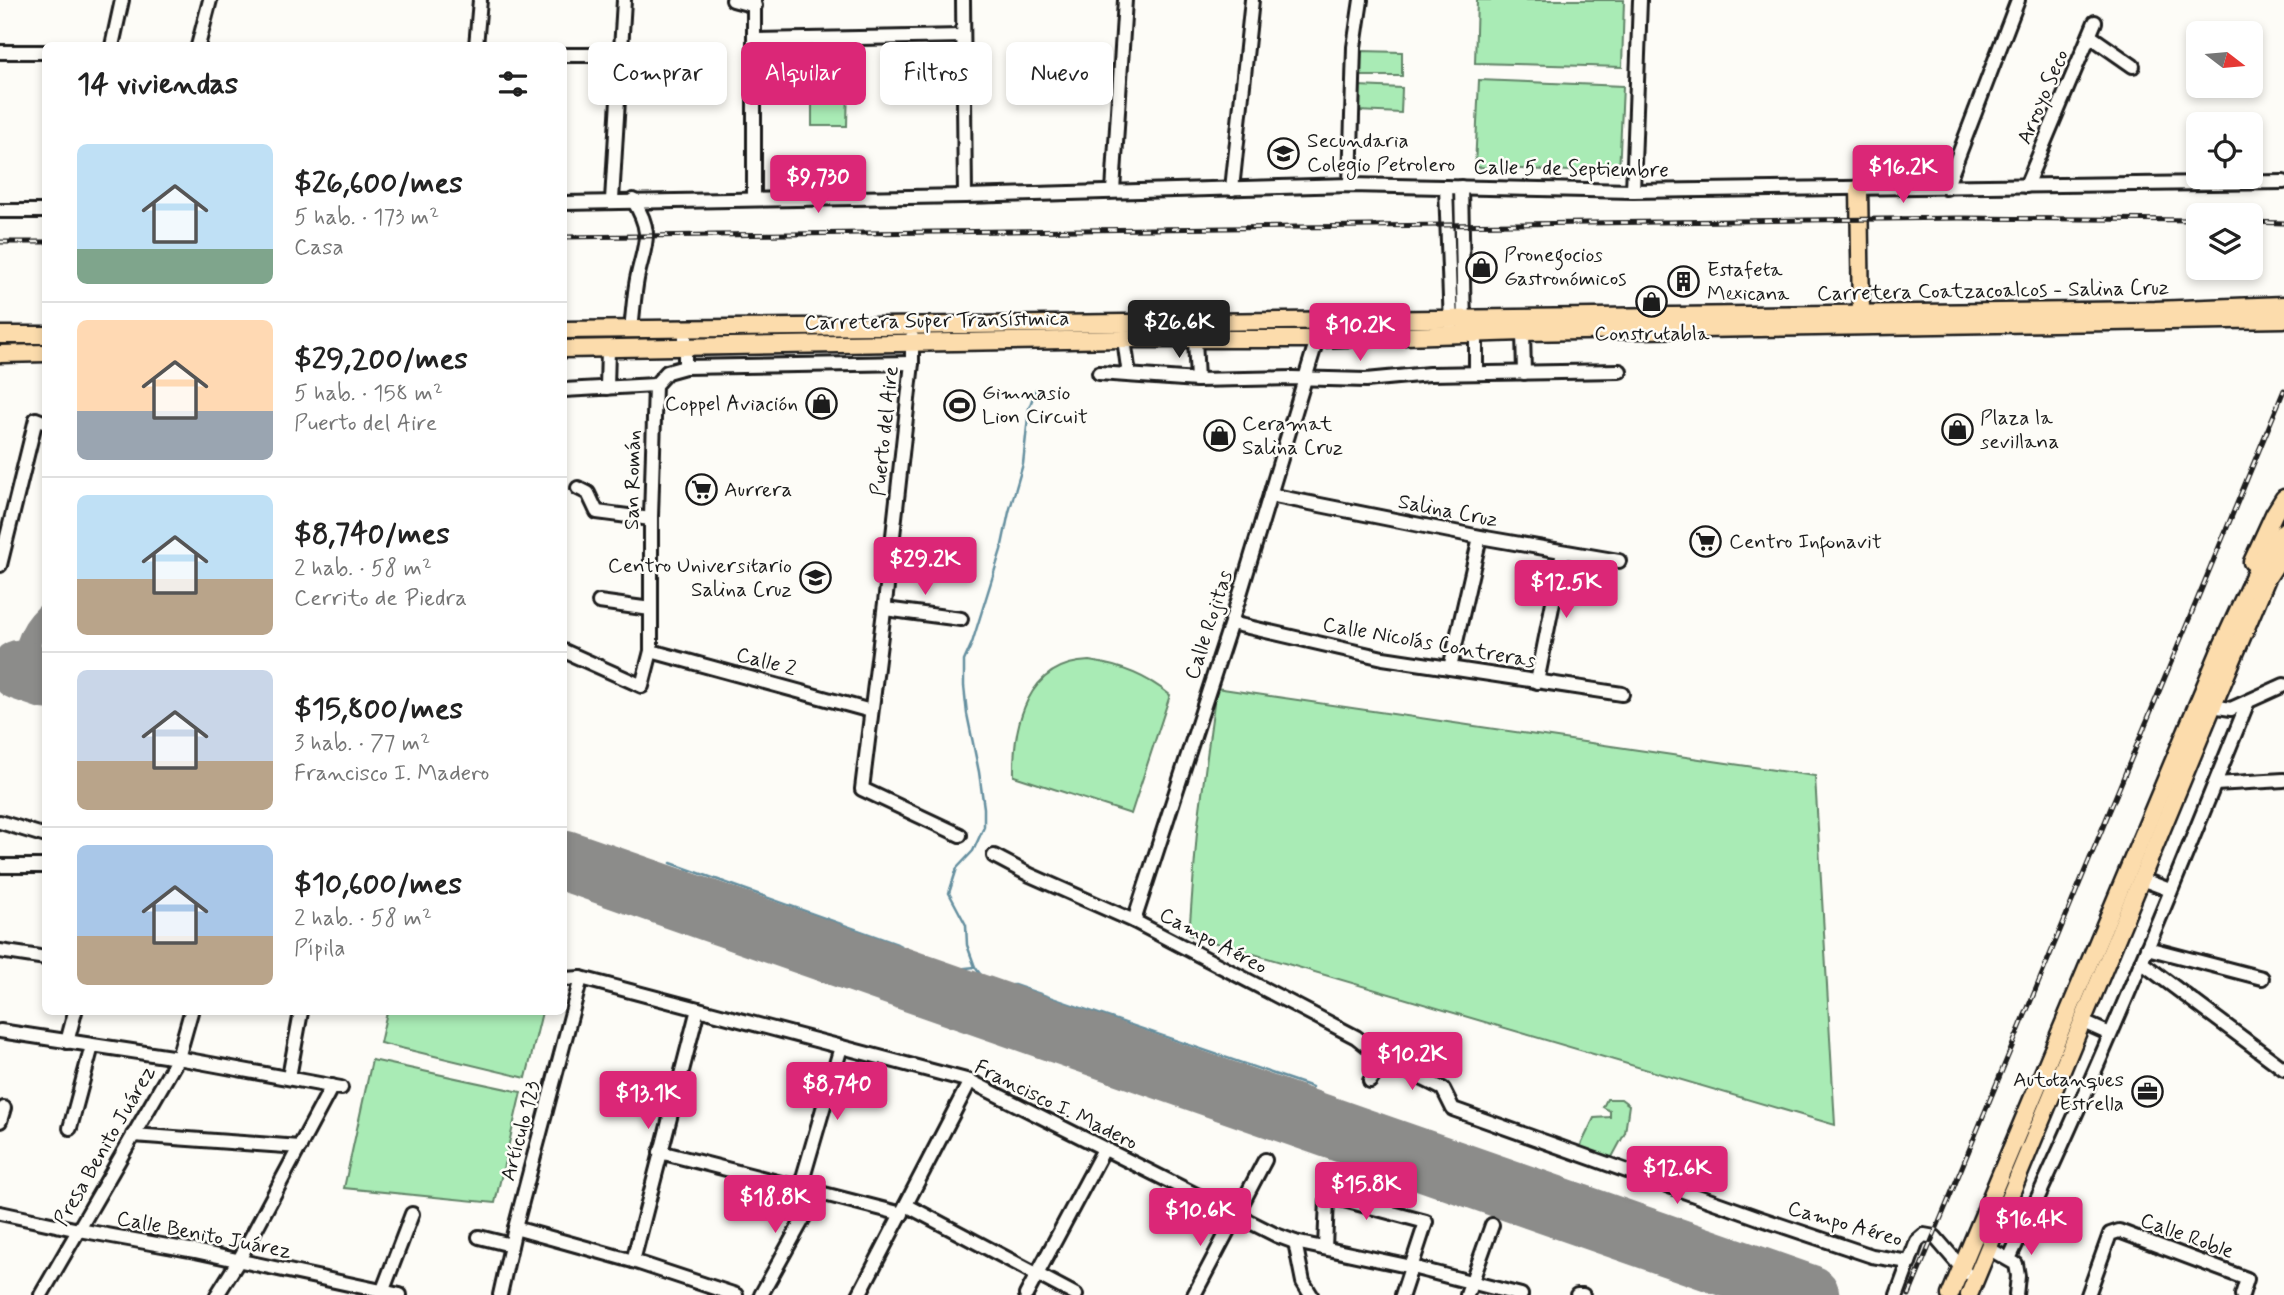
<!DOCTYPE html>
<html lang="es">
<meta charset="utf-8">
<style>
:root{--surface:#fff;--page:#f6f6f6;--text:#222;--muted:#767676;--line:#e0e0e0;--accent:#db2777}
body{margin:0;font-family:Mynerve,sans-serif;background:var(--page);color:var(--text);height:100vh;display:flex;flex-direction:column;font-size:26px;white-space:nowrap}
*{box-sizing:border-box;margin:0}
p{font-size:23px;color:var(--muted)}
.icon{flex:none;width:38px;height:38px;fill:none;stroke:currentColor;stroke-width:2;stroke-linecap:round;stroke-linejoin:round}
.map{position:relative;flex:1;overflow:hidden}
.details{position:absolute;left:42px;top:42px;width:525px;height:973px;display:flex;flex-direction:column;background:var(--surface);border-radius:10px;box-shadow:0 4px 10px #0003}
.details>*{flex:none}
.top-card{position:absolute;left:588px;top:42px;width:665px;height:63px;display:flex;gap:14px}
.needle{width:46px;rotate:106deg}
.tools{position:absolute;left:2186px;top:21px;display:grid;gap:14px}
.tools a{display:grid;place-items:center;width:77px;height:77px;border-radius:10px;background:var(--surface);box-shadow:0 4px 10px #0003;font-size:35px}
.price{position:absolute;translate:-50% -60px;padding:0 16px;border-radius:7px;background:var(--accent);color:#fff;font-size:23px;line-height:46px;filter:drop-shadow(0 2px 4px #0008)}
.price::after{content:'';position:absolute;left:50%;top:42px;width:21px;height:16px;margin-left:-10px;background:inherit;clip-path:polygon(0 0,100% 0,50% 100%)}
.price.current{background:#222;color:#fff}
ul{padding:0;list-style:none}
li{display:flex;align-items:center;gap:21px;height:175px;padding:0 35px}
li+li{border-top:2px solid var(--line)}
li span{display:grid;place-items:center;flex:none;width:196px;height:140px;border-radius:10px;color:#555}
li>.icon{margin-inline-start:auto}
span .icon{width:84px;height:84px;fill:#fffc;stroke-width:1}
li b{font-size:30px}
h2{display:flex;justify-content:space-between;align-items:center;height:84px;padding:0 35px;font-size:30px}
.pill{padding:0 24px;border-radius:10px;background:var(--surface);box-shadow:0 4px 10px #0003;font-size:24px;line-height:63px}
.pill.current{background:var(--accent);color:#fff}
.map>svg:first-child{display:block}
</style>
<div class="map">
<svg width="2284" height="1295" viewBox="0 0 2284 1295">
<rect width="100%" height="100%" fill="#fdfcf7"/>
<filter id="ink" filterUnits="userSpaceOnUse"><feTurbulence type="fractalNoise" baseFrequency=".0143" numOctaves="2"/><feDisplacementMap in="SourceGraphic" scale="14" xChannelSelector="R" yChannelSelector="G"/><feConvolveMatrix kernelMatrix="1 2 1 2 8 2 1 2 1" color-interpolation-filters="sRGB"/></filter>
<g filter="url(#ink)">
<!-- green -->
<g fill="#a9ebb5" stroke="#628468" stroke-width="2">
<path d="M 1477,0 L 1624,0 L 1622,67 L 1475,63 Z"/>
<path d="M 1361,51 L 1402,52 L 1402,76 L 1361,76 Z"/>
<path d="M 1479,80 L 1623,86 L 1619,173 L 1475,167 Z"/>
<path d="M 848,84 L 847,126 L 812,126 L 812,85 Z"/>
<path d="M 1358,86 L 1402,88 L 1401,113 L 1357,111 Z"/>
<path d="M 1089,661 C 1118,665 1147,676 1170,695 L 1131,814 L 1014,776 C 1013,724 1027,663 1089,661 Z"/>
<path d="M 1216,688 L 1815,776 L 1835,1125 L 1189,935 L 1197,832 Z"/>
<path d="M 387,1012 L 542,1012 L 526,1078 L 380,1043 Z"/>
<path d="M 372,1060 L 521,1092 L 495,1203 L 344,1188 Z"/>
<path d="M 1607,1099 L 1621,1099 L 1629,1105 L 1625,1133 L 1611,1159 L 1579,1149 L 1594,1118 L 1610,1117 L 1610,1111 L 1603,1107 Z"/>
</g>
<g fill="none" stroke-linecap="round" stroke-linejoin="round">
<!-- stream -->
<g stroke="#658f9f" stroke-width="2.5">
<path d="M 671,863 L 897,944 L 928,960 L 938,971 L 975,967 C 989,987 989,986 1014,985 L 1312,1087"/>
<path d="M 975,967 L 967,945 L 966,925 L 949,893 L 957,868 L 973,851 L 984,827 L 984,808 L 979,772 L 967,714 L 964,686 L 964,661 L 972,643 L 1001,550 L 1009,512 L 1023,464 L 1029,408 L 1036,389"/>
</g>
<!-- taxiway -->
<path stroke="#8c8c8a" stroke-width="24" d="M 29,674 C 22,653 30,631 46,616"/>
<!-- runway -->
<g stroke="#8c8c8a" stroke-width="61">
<path d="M 20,670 L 46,679"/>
<path d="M 564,860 L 1809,1295"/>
</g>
<defs>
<g id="minor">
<path d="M 733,0 L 755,6"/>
<path d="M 963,0 L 965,196"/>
<path d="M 2090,36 L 2133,66"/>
<path d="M 755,40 L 963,36"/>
<path d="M 112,46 L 122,0"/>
<path d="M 198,46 L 210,0"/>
<path d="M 476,46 L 480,0"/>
<path d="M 0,52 L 46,52"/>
<path d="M 564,55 L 620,55"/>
<path d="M 620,80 L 702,81"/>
<path d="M 1350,185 L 1354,47 L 1361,0"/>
<path d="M 2026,186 L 2095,22"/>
<path d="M 1446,187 L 1451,326"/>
<path d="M 1461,187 L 1464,325"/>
<path d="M 1946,188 L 2018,0"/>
<path d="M 1232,189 L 1252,0"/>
<path d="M 1113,191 L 1125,0"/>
<path d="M 1633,191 L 1640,0"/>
<path d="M 754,199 L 754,0"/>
<path d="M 612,200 L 624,0"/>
<path d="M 564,203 L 965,196 L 1350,185 L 1633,191 L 2284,182"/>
<path d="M 0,211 L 46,211"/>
<path d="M 631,329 C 633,313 634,295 637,279 C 644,244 655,235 633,200"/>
<path d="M 1523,332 L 1524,373"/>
<path d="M 912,337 L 912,363 L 891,554 L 862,789 L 960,835"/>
<path d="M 1124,339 L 1129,375"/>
<path d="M 1195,339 L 1197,380"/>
<path d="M 685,367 L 912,363"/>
<path d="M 1099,373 L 1197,380 L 1292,378 L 1366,380 L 1429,374 L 1620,371"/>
<path d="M 1476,373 L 1476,335"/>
<path d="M 607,388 L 608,349"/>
<path d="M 564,390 L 655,385"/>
<path d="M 578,488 L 588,493 L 597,512 L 651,519"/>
<path d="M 1270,495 L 1480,537 L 1619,561"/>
<path d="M 0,565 L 36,419 L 46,423"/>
<path d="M 599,602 L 651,609"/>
<path d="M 885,609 L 961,619"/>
<path d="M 1231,623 L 1383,658 L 1622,694"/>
<path d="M 564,651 L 642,686 L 651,651 L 651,517 L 655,385 L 667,372 L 685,367 L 685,328"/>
<path d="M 651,651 L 871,711"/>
<path d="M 1450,668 L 1480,537"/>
<path d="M 1537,682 L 1563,552"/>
<path d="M 2205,705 L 2231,709 L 2284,685"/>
<path d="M 2215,784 L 2284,780"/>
<path d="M 0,822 L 46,836"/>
<path d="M 994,856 L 1030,875 L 1134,921 L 1356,1037 L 1385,1060 L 1370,1081"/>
<path d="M 0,866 L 46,866"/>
<path d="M 2141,879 L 2170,890"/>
<path d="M 1134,921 L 1238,601 L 1317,339"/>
<path d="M 2147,948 L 2262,978"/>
<path d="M 0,951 L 46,958"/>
<path d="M 2141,962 L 2284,1069"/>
<path d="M 564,979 L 581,978 L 970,1081 L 1276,1235 L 1295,1242 L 1412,1267 L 1521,1295"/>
<path d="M 2083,1022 L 2110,1034"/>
<path d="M 0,1031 L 178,1058 L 341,1088"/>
<path d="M 67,1042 L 75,1012"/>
<path d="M 1385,1060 L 1443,1089 L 1453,1109 L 1759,1218 L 1872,1256 L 1909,1262"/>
<path d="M 289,1077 L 301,1012"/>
<path d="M 0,1121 L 4,1108"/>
<path d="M 70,1128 L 92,1046"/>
<path d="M 133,1135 L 300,1147"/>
<path d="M 660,1152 L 902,1214"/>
<path d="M 800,1188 L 841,1047"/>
<path d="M 906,1205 L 1076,1295"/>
<path d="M 0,1213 L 79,1230 L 195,1251 L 400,1295"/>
<path d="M 515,1228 L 633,1261 L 736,1295"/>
<path d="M 479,1237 L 511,1245"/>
<path d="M 1295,1242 L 1303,1282 L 1311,1295"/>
<path d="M 1325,1248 L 1327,1199 L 1329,1196 L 1426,1222 L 1402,1295"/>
<path d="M 1988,1248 L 2016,1264 L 2018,1276 L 2016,1295"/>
<path d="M 2009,1259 C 2096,1077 2172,890 2247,704"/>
<path d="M 633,1261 L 698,1009"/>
<path d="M 41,1295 L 178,1058 L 191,1012"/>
<path d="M 217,1295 L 239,1260 L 332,1086"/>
<path d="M 381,1295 L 412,1214"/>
<path d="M 500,1295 L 515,1228 L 581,978"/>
<path d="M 761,1295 L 818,1192"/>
<path d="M 859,1295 L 970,1081"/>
<path d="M 1026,1295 L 1104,1149"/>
<path d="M 1194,1295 L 1265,1160"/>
<path d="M 1467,1295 L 1492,1225"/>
<path d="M 1577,1295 L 1583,1295"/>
<path d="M 1897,1295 L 1917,1241 L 1924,1235 L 1935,1237 L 1966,1273"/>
<path d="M 2088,1295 L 2110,1234 L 2119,1231 L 2247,1279 L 2242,1295"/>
</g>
<g id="major">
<path d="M 1859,322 L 1861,314 L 1859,188"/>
<path d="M 564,330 L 2155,310 L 2284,305"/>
<path d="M 0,335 L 46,335"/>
<path d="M 564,349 L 1124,339 L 1317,339 L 1523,332 L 2284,319"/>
<path d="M 0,354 L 46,353"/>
<path d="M 2252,562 L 2274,514 L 2284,498"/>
<path d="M 1950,1295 L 2221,648 L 2262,558 L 2284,531"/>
<path d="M 1969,1295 L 2212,708 L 2267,578 L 2284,552"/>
</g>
</defs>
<!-- minor casing -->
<use href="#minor" stroke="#1c1c1c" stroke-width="18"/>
<!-- major casing -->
<use href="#major" stroke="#1c1c1c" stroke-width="21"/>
<!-- minor -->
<use href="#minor" stroke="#fdfcf7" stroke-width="12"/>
<!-- major -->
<use href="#major" stroke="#fcdcac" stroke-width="16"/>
<defs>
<g id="rail">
<path d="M 2250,222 L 2284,223"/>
<path d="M 564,237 L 1959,218 L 2198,220"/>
<path d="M 0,242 L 46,242"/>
<path d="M 1909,1295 L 2284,390"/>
</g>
</defs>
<!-- rail casing -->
<use href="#rail" stroke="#1c1c1c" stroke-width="5"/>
<!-- rail -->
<use href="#rail" stroke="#fdfcf7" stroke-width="2.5" stroke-dasharray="8" stroke-linecap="butt"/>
</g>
</g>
<!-- icons -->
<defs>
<symbol id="school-ring" viewBox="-11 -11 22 22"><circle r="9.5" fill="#fdfcf7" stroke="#1c1c1c" stroke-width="1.5"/><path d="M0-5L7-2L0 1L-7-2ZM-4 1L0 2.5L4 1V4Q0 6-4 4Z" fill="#1c1c1c"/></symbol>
<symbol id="shop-ring" viewBox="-11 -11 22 22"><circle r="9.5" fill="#fdfcf7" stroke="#1c1c1c" stroke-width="1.5"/><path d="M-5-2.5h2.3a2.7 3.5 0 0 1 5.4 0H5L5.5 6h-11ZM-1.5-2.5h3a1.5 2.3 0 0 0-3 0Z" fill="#1c1c1c"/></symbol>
<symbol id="building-ring" viewBox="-11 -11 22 22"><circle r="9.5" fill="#fdfcf7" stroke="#1c1c1c" stroke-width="1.5"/><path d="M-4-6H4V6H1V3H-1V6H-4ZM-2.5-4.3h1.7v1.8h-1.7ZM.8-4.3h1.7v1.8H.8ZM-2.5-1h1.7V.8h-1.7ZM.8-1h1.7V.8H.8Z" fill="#1c1c1c"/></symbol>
<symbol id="stadium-ring" viewBox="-11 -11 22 22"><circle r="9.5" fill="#fdfcf7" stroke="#1c1c1c" stroke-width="1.5"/><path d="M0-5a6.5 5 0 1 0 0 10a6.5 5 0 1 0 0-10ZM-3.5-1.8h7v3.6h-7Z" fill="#1c1c1c"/></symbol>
<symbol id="supermarket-ring" viewBox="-11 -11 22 22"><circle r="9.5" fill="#fdfcf7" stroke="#1c1c1c" stroke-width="1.5"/><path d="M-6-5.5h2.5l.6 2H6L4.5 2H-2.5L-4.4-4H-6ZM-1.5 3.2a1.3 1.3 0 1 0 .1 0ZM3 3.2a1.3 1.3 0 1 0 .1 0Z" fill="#1c1c1c"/></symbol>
<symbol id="office-ring" viewBox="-11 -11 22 22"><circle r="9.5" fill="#fdfcf7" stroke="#1c1c1c" stroke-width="1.5"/><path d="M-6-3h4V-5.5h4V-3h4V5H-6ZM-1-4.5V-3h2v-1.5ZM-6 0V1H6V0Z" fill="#1c1c1c"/></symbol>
</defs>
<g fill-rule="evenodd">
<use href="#school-ring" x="1266" y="136" width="35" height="35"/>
<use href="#shop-ring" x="1464" y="250" width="35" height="35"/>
<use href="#building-ring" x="1666" y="264" width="35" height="35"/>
<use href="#shop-ring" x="1634" y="284" width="35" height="35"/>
<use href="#shop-ring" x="804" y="386" width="35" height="35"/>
<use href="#stadium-ring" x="942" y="388" width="35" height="35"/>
<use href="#shop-ring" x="1940" y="412" width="35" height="35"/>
<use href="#shop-ring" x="1202" y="418" width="35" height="35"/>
<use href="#supermarket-ring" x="684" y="472" width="35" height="35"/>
<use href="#supermarket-ring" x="1688" y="524" width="35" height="35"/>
<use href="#school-ring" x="798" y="560" width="35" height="35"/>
<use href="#office-ring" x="2130" y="1074" width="35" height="35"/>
</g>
<g text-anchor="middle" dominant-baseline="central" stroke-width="5" stroke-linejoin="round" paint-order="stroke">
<!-- street labels -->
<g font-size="21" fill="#1c1c1c" stroke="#fdfcf7">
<text transform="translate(2043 97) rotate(-67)">Arroyo Seco</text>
<text transform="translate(1571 169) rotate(1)">Calle 5 de Septiembre</text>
<text transform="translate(1993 291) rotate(-1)">Carretera Coatzacoalcos - Salina Cruz</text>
<text transform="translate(937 321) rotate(-1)">Carretera Super Transístmica</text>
<text transform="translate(885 431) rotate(-84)">Puerto del Aire</text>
<text transform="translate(633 480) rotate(-89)">San Román</text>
<text transform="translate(1448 511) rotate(11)">Salina Cruz</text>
<text transform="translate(1209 625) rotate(-72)">Calle Rojitas</text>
<text transform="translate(1429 643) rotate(10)">Calle Nicolás Contreras</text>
<text transform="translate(766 662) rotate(15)">Calle 2</text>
<text transform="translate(1213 941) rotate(28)">Campo Aéreo</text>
<text transform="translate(1056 1105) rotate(26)">Francisco I. Madero</text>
<text transform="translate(521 1131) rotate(-75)">Artículo 123</text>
<text transform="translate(105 1146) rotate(-60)">Presa Benito Juárez</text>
<text transform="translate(1845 1224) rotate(16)">Campo Aéreo</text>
<text transform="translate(204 1235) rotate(11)">Calle Benito Juárez</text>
<text transform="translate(2187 1236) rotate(20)">Calle Roble</text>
</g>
<!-- poi labels -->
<g font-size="21" fill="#1c1c1c" stroke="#fdfcf7" text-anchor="start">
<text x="1307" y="141">Secundaria<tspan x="1307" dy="24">Colegio Petrolero</tspan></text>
<text x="1504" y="255">Pronegocios<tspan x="1504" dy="24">Gastronómicos</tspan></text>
<text x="1707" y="270">Estafeta<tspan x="1707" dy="24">Mexicana</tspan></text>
<text x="1652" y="334" text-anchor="middle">Construtabla</text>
<text x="982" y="393">Gimnasio<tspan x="982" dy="24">Lion Circuit</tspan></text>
<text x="798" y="404" text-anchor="end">Coppel Aviación</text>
<text x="1980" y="418">Plaza la<tspan x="1980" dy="24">sevillana</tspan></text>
<text x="1242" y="424">Ceramat<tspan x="1242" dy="24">Salina Cruz</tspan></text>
<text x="724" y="490">Aurrera</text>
<text x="1729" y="542">Centro Infonavit</text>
<text x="792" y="566" text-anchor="end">Centro Universitario<tspan x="792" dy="24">Salina Cruz</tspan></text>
<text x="2124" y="1080" text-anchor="end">Autotanques<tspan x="2124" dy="24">Estrella</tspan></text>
</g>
</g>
</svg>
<div class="tools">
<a><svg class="needle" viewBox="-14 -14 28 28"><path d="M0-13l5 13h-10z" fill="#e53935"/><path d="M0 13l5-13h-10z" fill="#767676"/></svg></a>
<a><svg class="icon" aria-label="locate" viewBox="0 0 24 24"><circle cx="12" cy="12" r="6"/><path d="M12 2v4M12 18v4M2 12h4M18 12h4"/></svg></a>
<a><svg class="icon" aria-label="layers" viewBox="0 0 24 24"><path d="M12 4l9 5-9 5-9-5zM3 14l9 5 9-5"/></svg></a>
</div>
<b class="price" style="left:1903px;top:205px">$16.2K</b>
<b class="price" style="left:818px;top:215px">$9,730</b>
<b class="price current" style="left:1179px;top:360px">$26.6K</b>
<b class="price" style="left:1360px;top:363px">$10.2K</b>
<b class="price" style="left:925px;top:597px">$29.2K</b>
<b class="price" style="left:1566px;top:620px">$12.5K</b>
<b class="price" style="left:1412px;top:1092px">$10.2K</b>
<b class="price" style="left:837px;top:1122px">$8,740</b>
<b class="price" style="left:648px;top:1131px">$13.1K</b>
<b class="price" style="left:1677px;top:1206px">$12.6K</b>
<b class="price" style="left:1366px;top:1222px">$15.8K</b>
<b class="price" style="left:775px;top:1235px">$18.8K</b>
<b class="price" style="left:1200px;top:1248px">$10.6K</b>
<b class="price" style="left:2031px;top:1257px">$16.4K</b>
<div class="top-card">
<a class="pill">Comprar</a>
<a class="pill current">Alquilar</a>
<a class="pill">Filtros</a>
<a class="pill">Nuevo</a>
</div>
<section class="details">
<h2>14 viviendas<svg class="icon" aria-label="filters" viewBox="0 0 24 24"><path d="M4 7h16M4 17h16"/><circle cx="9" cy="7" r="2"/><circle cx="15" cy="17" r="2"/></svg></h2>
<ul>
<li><span style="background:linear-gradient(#bfe0f5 75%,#7fa58c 0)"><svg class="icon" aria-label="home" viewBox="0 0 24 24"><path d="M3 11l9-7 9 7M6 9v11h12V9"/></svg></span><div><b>$26,600/mes</b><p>5 hab. · 173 m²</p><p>Casa</p></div></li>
<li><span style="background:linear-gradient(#ffd9b3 65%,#9aa5b1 0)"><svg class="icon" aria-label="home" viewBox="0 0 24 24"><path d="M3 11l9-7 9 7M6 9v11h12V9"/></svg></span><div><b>$29,200/mes</b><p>5 hab. · 158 m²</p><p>Puerto del Aire</p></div></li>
<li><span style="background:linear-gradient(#bfe0f5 60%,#b9a48a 0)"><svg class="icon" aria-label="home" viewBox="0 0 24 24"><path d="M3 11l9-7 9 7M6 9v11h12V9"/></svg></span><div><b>$8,740/mes</b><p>2 hab. · 58 m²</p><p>Cerrito de Piedra</p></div></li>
<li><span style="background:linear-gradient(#c9d6e8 65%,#b9a48a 0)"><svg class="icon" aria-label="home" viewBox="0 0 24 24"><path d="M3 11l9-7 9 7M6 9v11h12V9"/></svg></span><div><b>$15,800/mes</b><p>3 hab. · 77 m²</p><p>Francisco I. Madero</p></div></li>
<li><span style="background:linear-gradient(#a9c7e8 65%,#b9a48a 0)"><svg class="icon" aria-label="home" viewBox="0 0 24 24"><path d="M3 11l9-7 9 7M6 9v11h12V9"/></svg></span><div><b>$10,600/mes</b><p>2 hab. · 58 m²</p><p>Pípila</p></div></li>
</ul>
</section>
</div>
